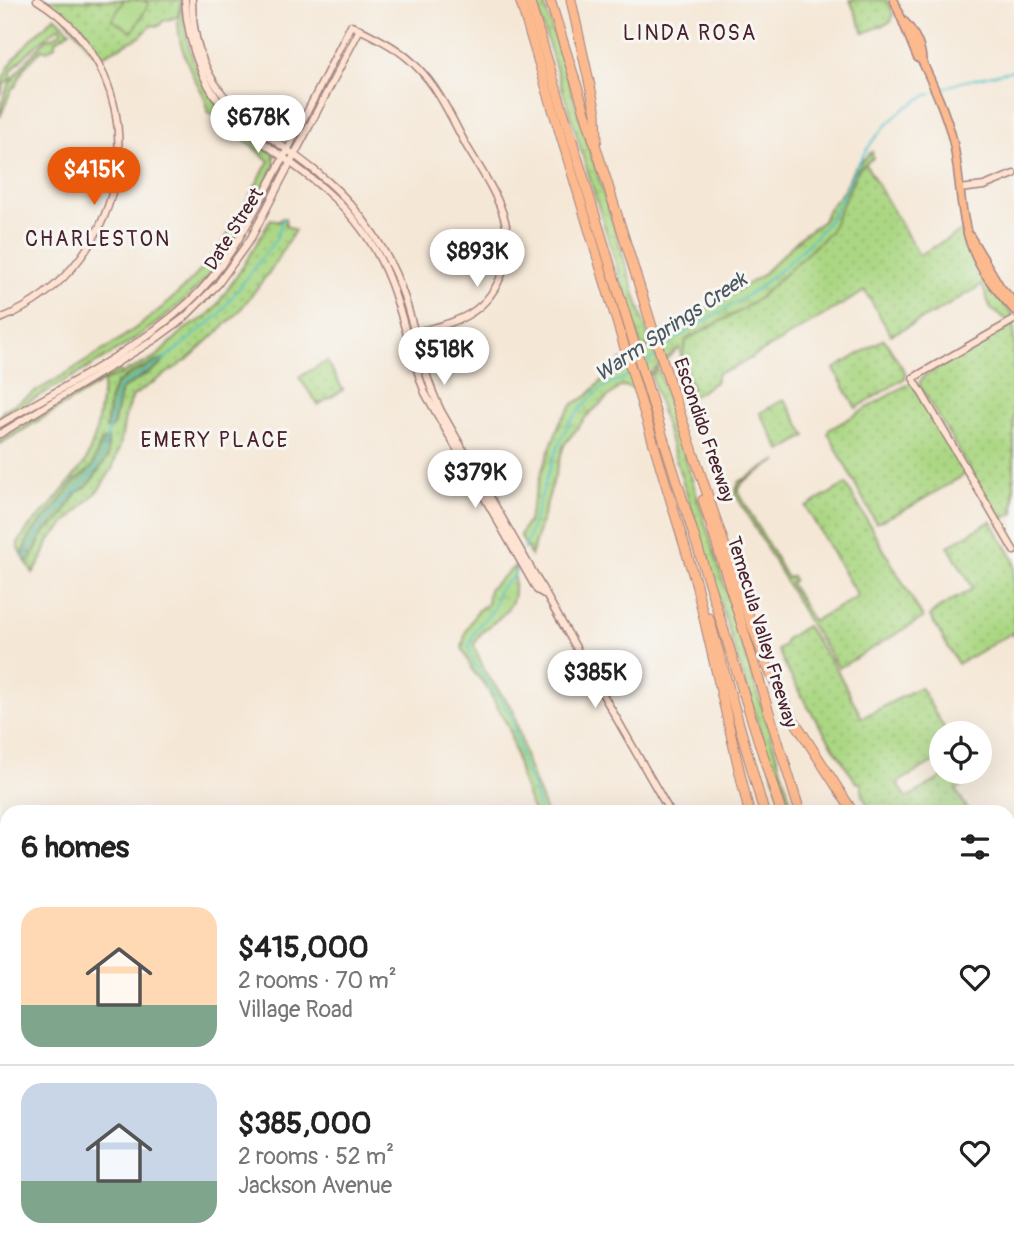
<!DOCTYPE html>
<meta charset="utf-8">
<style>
:root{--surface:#fff;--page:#f6f6f6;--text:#222;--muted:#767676;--line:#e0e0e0;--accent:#ea580c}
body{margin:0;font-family:Pangolin,sans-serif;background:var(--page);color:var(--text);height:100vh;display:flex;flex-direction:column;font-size:26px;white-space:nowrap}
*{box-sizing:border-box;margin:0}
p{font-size:23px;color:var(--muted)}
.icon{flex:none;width:38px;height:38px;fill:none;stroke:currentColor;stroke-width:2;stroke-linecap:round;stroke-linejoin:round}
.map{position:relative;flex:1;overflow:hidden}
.details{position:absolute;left:0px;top:805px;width:1015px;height:448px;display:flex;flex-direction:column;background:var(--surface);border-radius:21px 21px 0 0;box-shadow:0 7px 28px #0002}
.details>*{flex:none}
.buttons{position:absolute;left:929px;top:721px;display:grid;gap:14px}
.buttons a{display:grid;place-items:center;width:63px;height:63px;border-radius:50%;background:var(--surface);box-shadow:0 7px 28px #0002;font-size:35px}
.price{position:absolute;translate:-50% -60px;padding:0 16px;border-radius:24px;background:#fff;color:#222;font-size:23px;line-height:46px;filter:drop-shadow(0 2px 4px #0008)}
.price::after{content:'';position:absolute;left:50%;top:42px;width:21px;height:16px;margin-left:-10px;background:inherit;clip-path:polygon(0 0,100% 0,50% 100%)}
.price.active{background:var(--accent);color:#fff}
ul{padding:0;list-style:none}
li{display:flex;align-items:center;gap:21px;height:175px;padding:0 21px}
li+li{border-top:2px solid var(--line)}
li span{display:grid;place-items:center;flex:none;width:196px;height:140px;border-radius:21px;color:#555}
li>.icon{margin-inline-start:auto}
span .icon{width:84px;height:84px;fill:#fffc;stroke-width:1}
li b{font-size:30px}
h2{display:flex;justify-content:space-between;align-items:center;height:84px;padding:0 21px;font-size:30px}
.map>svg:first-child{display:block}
</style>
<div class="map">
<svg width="1014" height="1253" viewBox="0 0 1014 1253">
<defs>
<pattern id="grass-dots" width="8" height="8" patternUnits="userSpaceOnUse" patternTransform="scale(1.75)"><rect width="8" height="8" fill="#abd783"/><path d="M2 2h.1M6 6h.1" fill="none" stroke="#95b871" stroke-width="1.8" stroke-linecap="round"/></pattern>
<pattern id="forest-firs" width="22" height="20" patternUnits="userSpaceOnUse" patternTransform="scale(1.75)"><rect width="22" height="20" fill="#88b871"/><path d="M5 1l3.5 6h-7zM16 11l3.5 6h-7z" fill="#71955d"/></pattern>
<pattern id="wetland-marsh" width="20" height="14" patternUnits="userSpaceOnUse" patternTransform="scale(1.75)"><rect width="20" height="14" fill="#abd783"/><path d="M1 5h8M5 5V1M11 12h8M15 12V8" fill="none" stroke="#95b871"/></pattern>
</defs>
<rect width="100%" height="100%" fill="#f6f6f2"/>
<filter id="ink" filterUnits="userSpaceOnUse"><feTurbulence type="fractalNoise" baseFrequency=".0143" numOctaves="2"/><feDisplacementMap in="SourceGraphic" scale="14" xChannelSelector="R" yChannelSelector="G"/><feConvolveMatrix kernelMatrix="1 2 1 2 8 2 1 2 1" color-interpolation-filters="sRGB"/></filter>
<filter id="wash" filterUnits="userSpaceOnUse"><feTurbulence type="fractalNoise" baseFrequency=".00686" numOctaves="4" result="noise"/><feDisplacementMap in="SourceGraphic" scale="28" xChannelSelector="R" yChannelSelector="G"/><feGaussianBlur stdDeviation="1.57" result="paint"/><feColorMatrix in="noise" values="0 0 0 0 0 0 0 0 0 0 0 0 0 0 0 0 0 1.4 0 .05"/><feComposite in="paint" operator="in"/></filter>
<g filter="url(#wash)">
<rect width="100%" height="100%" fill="#f5e7d6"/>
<!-- grass -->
<g fill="url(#grass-dots)" stroke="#7a7b57" stroke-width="2">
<path d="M 42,0 L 182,0 L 177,17 L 163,21 L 159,26 L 152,25 L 140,37 L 102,56 L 95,54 L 61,13 Z"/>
<path d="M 535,0 L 543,0 L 650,342 L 642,349 Z"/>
<path d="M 850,0 L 887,0 L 893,14 L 891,22 L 864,33 Z"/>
<path d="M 865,163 L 919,255 L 962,231 C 972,265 990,290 1013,315 L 1009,321 L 991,309 L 982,285 L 938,311 L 891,335 L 865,291 L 734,368 L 718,373 L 715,382 L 692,397 L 689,389 L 692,388 C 687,372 678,355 687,339 L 740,311 L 759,298 L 830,231 L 858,169 Z"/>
<path d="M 282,218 L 285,218 L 286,226 L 295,230 L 271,270 L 236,315 L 187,360 L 133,396 L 126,412 L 120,446 L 112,469 L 99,489 L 49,540 L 42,559 L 33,573 L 18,548 L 18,543 L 29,527 L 51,505 L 86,461 L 96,433 L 104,381 L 154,359 L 185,329 L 206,317 L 215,308 L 242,268 L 271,219 L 278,222 Z"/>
<path d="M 1014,323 L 1014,513 L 1000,520 L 919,384 L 923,377 Z"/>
<path d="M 884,339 L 905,372 L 905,378 L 856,408 L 834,369 Z"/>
<path d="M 327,361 L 343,390 L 318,405 L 299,377 Z"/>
<path d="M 658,369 L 794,812 L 785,812 L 664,421 L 651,375 Z"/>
<path d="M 910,383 L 913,383 L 966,474 L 908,508 L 876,523 L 828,433 L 829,430 Z"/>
<path d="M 784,399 L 806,436 L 781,451 L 760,413 Z"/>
<path d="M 778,460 L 743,482 L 738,491 L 787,578 L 792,576 L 794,580 L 790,583 L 813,621 L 858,597 L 806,507 L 846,484 L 923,618 L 839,668 L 811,626 L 735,493 L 739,482 Z"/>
<path d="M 991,521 L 1014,560 L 1014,636 L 1012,633 L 958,664 L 930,616 C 938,606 961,597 973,588 L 948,546 Z"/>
<path d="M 806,626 L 837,670 L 862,718 L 920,687 L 947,733 L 942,733 L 941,757 L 897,783 L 907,798 L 951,772 L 970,772 L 974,779 L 956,790 L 969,812 L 871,812 L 863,796 L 861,783 L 856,782 C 829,739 799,697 778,650 L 784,645 L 786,639 Z"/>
<path d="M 1008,859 L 1014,869 L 1014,972 L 1008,962 Z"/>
<path d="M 1008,972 L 1014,983 L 1014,1137 L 1008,1131 Z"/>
</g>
<!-- forest -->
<g fill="url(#forest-firs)" stroke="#696c4e" stroke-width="2">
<path d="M 163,359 L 161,365 L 121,390 L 113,426 L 110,429 L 106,429 L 110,398 L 115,385 L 131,373 Z"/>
<path d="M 108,439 L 108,457 L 88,486 L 76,493 L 61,519 L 44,532 L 31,559 L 27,562 L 22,555 L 30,535 L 38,525 L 51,512 L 72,484 L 92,467 L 101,441 Z"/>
<path d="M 22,1246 L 134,1246 L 126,1253 L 102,1253 L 101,1250 L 92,1247 L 68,1250 L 66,1253 L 0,1253 Z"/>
</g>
<!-- wetland -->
<g fill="url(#wetland-marsh)" stroke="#7a7b57" stroke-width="2">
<path d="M 872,152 L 873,158 L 858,169 L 830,232 L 759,298 L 740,311 L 687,339 C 678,355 687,372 693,388 L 689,389 L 679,348 L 633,388 L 623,386 L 618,388 L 587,416 L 564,445 L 531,556 L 520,535 L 528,521 L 541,473 L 560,422 L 573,404 L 587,396 L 622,360 L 624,366 L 627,366 L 670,328 L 675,329 L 762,275 L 804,234 L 823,221 L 827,211 L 843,191 L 854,168 Z"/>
<path d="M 515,566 C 514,576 515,589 513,599 C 506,620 479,627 474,646 L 485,672 L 513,710 L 528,766 L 546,812 L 533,812 L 521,778 L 509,728 L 486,686 L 473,671 L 462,648 L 466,631 L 477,611 L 487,604 L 489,589 Z"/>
</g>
<!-- garden -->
<g fill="#abd783" stroke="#7a7b57" stroke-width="2">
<path d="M 124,0 L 143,0 L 149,4 L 132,32 L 112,20 Z"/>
<path d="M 182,5 C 187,76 217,114 274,154 L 274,162 L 276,163 C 259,196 243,231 221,261 C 165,333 77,373 0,418 L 3,411 C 81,364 167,320 221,245 C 239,219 253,189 269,161 L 219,117 L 208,113 C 207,98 201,91 194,78 C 184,56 172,27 182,5 Z"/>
<path d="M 55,16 L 70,31 L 55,41 L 55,46 L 47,51 L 42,49 L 24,68 L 15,87 L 12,88 L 0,117 C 0,87 26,60 47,39 L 52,38 L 62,31 L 60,26 L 35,46 L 16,65 L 11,71 L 11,79 L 4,84 L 0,95 C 0,64 35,37 55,16 Z"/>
<path d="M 119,370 L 122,374 L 104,381 L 0,444 L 0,439 Z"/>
</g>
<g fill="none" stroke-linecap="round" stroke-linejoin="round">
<!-- stream -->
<g stroke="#51c0c5" stroke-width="2">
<path d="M 937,91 L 961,82 L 1014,70"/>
<path d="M 663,349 C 690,325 723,313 752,292 C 775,276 814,241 830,219 C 839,205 845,191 852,176 C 868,141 896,108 932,93"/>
<path d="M 644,365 L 656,355"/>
<path d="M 524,549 C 548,491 548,430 601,389 C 611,382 621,380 631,374"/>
<path d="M 24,558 L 41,529 L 94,471 L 102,457 L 119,387 L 163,360 L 219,315 L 276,239 L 283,218"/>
<path d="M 519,564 L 513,577 L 499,589 L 493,610 L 475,630 L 469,649 L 475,665 L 511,715 L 524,769 L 533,786 L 540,812"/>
<path d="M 18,1253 L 56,1246"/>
<path d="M 112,1253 L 116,1246"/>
</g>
</g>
</g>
<g filter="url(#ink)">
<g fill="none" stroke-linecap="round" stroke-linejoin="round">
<defs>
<g id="secondary">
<path d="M 185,0 C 188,47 205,96 243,127 C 286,162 330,185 363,231 C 399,280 404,338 425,393 L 537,590 L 544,594"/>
<path d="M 192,0 C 193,121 289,132 352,206 C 375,233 394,265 405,299 C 417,337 423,374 441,411 L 670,812"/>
<path d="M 960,189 L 984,186 L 1014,174"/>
<path d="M 0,319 C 134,266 165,79 37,0"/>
<path d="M 1014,320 L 913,378 L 1014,551"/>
<path d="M 0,424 C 62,387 134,352 188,303 C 225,269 247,225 271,181 C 299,129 325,77 351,25 C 375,37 400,48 418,68 C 439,89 452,119 466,145 C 480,169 498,194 505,221 C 515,257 498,300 464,317 C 448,325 431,329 413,332"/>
<path d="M 0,434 L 154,340 L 184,318 L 218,284 L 251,238 L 360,29"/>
<path d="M 696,1253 L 707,1246"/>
</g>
<g id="primary">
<path d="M 894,0 L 917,57 L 922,61"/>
<path d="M 903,20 C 913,30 922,47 922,61 C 934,87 946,113 953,141 C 961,178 959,218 974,253 C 983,275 998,292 1014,310"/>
<path d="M 970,236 L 1001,288 L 1014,302"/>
</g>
<g id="highway">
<path d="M 520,0 L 696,584 L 749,812"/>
<path d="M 529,0 L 661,431 L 781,812"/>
<path d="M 550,0 L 669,381 L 751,623 L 767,666 L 790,714 L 853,812"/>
<path d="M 571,0 L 596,113 L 597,140"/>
<path d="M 703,500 L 800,812"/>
<path d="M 709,618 L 764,812"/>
<path d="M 1008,1200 L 1014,1206"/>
<path d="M 1008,1233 L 1014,1238"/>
<path d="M 844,1253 L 845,1246"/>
<path d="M 894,1253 L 897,1246"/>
</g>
</defs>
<!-- secondary casing -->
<use href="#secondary" stroke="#a08380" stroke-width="9"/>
<!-- primary casing -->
<use href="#primary" stroke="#a08380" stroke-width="10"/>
<!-- highway casing -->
<use href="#highway" stroke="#a08380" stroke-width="11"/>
<!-- secondary -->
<use href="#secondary" stroke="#fee3d2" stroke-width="6"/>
<!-- primary -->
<use href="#primary" stroke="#fcba8e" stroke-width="7"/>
<!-- highway -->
<use href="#highway" stroke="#fcba8e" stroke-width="9"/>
</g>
</g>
<g text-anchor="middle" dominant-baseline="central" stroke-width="6" stroke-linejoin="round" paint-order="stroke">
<!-- street labels -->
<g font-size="19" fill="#4a1f2b" stroke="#f6f6f2">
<text transform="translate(234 229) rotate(-58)">Date Street</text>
<text transform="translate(704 430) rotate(71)">Escondido Freeway</text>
<text transform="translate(762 632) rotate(73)">Temecula Valley Freeway</text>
</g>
<!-- neighbourhood labels -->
<g font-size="21" letter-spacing="2" fill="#4a1f2b" stroke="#f6f6f2">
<text x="690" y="33">LINDA ROSA</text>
<text x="98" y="239">CHARLESTON</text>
<text x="215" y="440">EMERY PLACE</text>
</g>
<!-- water labels -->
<g font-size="21" font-style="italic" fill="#4c5761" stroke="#f6f6f2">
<text transform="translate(671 327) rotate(-34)">Warm Springs Creek</text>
</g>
</g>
</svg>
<div class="buttons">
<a><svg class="icon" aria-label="locate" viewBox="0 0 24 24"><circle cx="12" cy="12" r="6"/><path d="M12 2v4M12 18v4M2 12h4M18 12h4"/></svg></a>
</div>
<b class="price" style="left:258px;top:155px">$678K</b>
<b class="price active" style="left:94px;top:207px">$415K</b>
<b class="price" style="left:477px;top:289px">$893K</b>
<b class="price" style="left:444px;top:387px">$518K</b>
<b class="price" style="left:475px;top:510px">$379K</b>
<b class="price" style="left:595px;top:710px">$385K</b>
<section class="details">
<h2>6 homes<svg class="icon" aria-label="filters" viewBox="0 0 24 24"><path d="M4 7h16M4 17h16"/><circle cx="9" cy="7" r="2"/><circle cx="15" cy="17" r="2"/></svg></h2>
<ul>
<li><span style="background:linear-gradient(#ffd9b3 70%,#7fa58c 0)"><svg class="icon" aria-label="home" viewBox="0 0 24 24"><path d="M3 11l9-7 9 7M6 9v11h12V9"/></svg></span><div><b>$415,000</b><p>2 rooms · 70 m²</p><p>Village Road</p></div><svg class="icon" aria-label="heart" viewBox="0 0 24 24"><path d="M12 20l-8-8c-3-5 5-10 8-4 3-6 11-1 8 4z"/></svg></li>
<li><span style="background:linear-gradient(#c9d6e8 70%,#7fa58c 0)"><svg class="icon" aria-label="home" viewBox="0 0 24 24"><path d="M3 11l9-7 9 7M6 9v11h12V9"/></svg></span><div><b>$385,000</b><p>2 rooms · 52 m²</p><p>Jackson Avenue</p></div><svg class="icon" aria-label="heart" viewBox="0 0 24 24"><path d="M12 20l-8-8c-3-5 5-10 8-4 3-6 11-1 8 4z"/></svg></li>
</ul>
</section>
</div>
